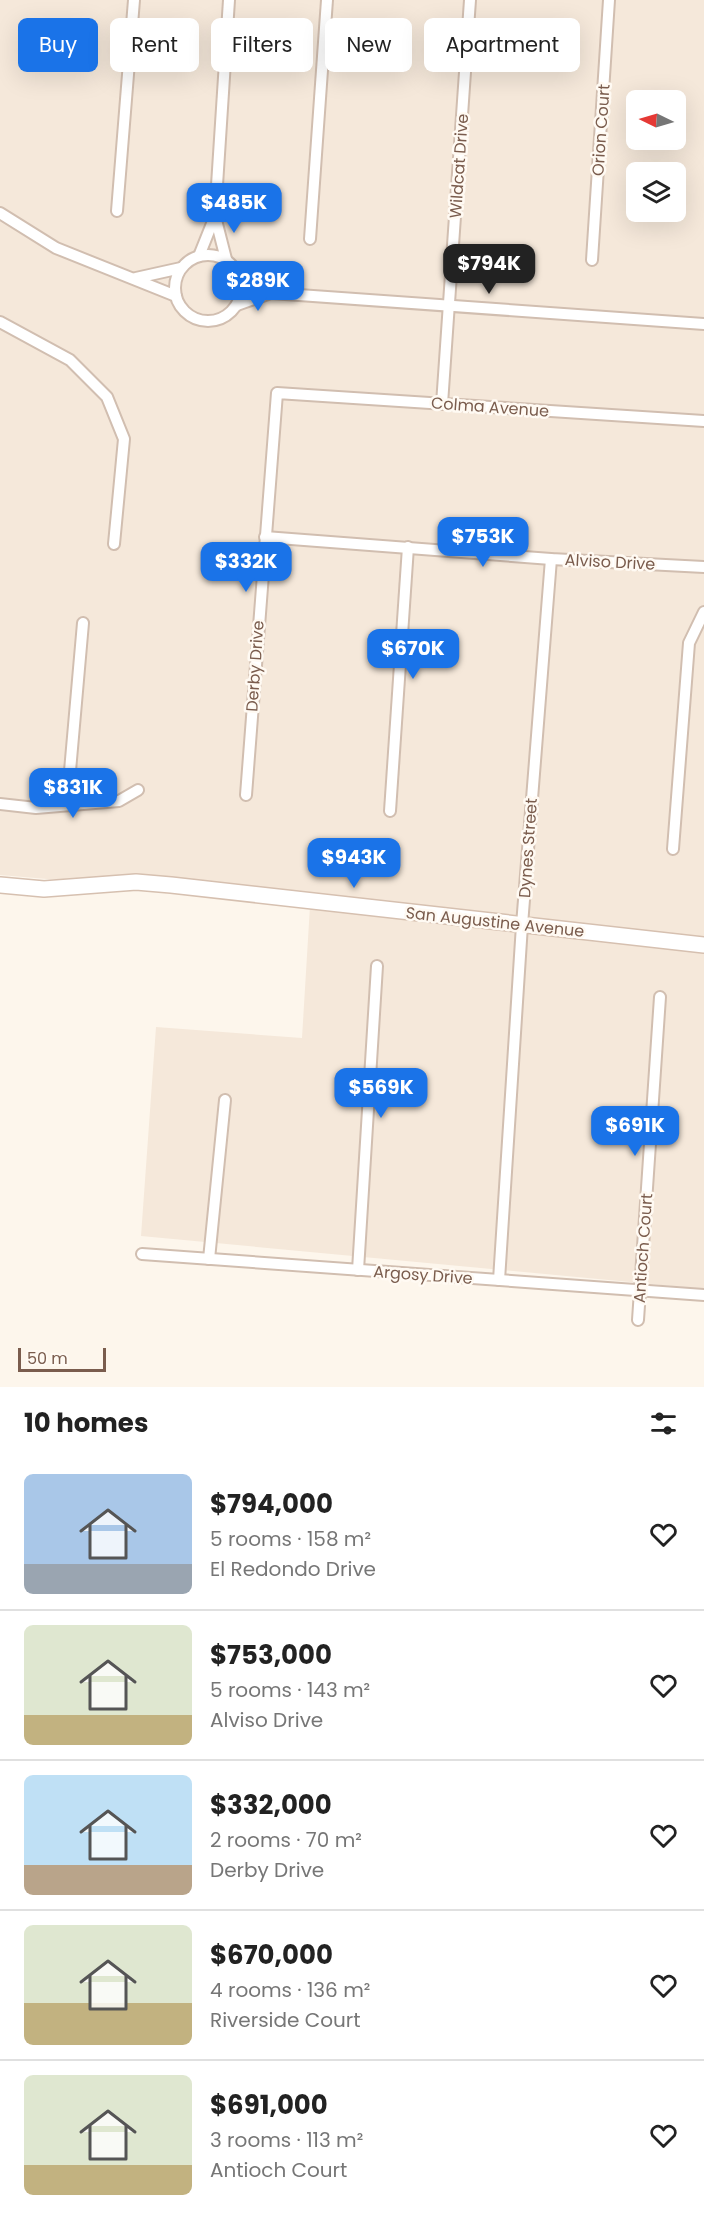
<!DOCTYPE html>
<meta charset="utf-8">
<style>
:root{--surface:#fff;--page:#f6f6f6;--text:#222;--muted:#767676;--line:#e0e0e0;--accent:#1a73e8}
body{margin:0;font-family:Poppins,sans-serif;background:var(--page);color:var(--text);height:100vh;display:flex;flex-direction:column;font-size:22px;white-space:nowrap}
*{box-sizing:border-box;margin:0}
p{font-size:20px;color:var(--muted)}
.icon{flex:none;width:33px;height:33px;fill:none;stroke:currentColor;stroke-width:2;stroke-linecap:round;stroke-linejoin:round}
.map{position:relative;height:1387px;overflow:hidden}
.side{display:flex;flex-direction:column;background:var(--surface);flex:1}
.side>*{flex:none}
.banner{position:absolute;left:18px;top:18px;width:669px;height:54px;display:flex;gap:12px}
.needle{width:39px;rotate:275deg}
.tools{position:absolute;left:626px;top:90px;display:grid;gap:12px}
.tools a{display:grid;place-items:center;width:60px;height:60px;border-radius:9px;background:var(--surface);box-shadow:0 6px 24px #0002;font-size:30px}
.scale{position:absolute;left:18px;bottom:15px;width:88px;box-sizing:border-box;padding-left:6px;border:3px solid #7a5c4d;border-top:0;font-size:16px;line-height:21px;white-space:nowrap;color:#7a5c4d;-webkit-text-stroke:4px #fffaf3;paint-order:stroke}
.price{position:absolute;translate:-50% -51px;padding:0 14px;border-radius:12px;background:var(--accent);color:#fff;font-size:20px;line-height:39px;filter:drop-shadow(0 2px 3px #0008)}
.price::after{content:'';position:absolute;left:50%;top:36px;width:18px;height:14px;margin-left:-9px;background:inherit;clip-path:polygon(0 0,100% 0,50% 100%)}
.price.selected{background:#222;color:#fff}
ul{padding:0;list-style:none}
li{display:flex;align-items:center;gap:18px;height:150px;padding:0 24px}
li+li{border-top:2px solid var(--line)}
li span{display:grid;place-items:center;flex:none;width:168px;height:120px;border-radius:9px;color:#555}
li>.icon{margin-inline-start:auto}
span .icon{width:72px;height:72px;fill:#fffc;stroke-width:1}
li b{font-size:26px}
h2{display:flex;justify-content:space-between;align-items:center;height:72px;padding:0 24px;font-size:26px}
.tag{padding:0 21px;border-radius:9px;background:var(--surface);box-shadow:0 6px 24px #0002;font-size:21px;line-height:54px}
.tag.selected{background:var(--accent);color:#fff}
.map>svg:first-child{display:block}
</style>
<div class="map">
<svg width="704" height="1387" viewBox="0 0 704 1387">
<rect width="100%" height="100%" fill="#fdf6ec"/>
<!-- residential -->
<path fill="#f5e8da" fill-rule="evenodd" d="M 0,0 L 704,0 L 704,1289 L 141,1236 L 156,1027 L 302,1038 L 310,906 L 142,887 L 0,875 ZM 636,100 L 675,100 L 675,140 L 636,140 ZM 636,172 L 675,172 L 675,212 L 636,212 Z"/>
<g fill="none" stroke-linecap="round" stroke-linejoin="round">
<defs>
<g id="street">
<path d="M 117,211 L 134,0"/>
<path d="M 0,213 L 56,248 L 176,296"/>
<path d="M 310,239 L 327,0"/>
<circle cx="208" cy="288" r="33"/>
<path d="M 199,256 L 215,216"/>
<path d="M 226,259 L 215,216 L 229,0"/>
<path d="M 592,260 L 609,0"/>
<path d="M 136,278 L 181,268"/>
<path d="M 240,279 L 271,293"/>
<path d="M 237,305 L 271,293 L 704,324"/>
<path d="M 0,322 L 70,360 L 107,397 L 124,439 L 114,544"/>
<path d="M 442,404 L 470,0"/>
<path d="M 265,537 L 551,559 L 704,567"/>
<path d="M 246,795 L 277,393 L 704,421"/>
<path d="M 0,804 L 36,808 L 119,801 L 138,790"/>
<path d="M 67,805 L 83,623"/>
<path d="M 390,811 L 408,547"/>
<path d="M 673,849 L 689,643 L 704,612"/>
<path d="M 142,1254 L 704,1295"/>
<path d="M 209,1259 L 225,1100"/>
<path d="M 358,1270 L 377,966"/>
<path d="M 499,1280 L 522,925 L 551,559"/>
<path d="M 638,1320 L 660,997"/>
</g>
<path id="secondary" d="M 0,885 L 44,889 L 136,882 L 171,885 L 704,945"/>
</defs>
<!-- street casing -->
<use href="#street" stroke="#d1beb0" stroke-width="14"/>
<!-- secondary casing -->
<use href="#secondary" stroke="#d6c0b0" stroke-width="18"/>
<!-- street -->
<use href="#street" stroke="#fff" stroke-width="10"/>
<!-- secondary -->
<use href="#secondary" stroke="#fff" stroke-width="15"/>
</g>
<g text-anchor="middle" dominant-baseline="central" stroke-width="5" stroke-linejoin="round" paint-order="stroke">
<!-- street labels -->
<g font-size="16" fill="#7a5c4d" stroke="#fffaf3">
<text transform="translate(601 130) rotate(-86)">Orion Court</text>
<text transform="translate(459 166) rotate(-86)">Wildcat Drive</text>
<text transform="translate(490 407) rotate(4)">Colma Avenue</text>
<text transform="translate(610 562) rotate(3)">Alviso Drive</text>
<text transform="translate(255 666) rotate(-86)">Derby Drive</text>
<text transform="translate(528 848) rotate(-86)">Dynes Street</text>
<text transform="translate(495 922) rotate(6)">San Augustine Avenue</text>
<text transform="translate(643 1248) rotate(-86)">Antioch Court</text>
<text transform="translate(423 1275) rotate(4)">Argosy Drive</text>
</g>
</g>
</svg>
<div class="tools">
<a><svg class="needle" viewBox="-14 -14 28 28"><path d="M0-13l5 13h-10z" fill="#e53935"/><path d="M0 13l5-13h-10z" fill="#767676"/></svg></a>
<a><svg class="icon" aria-label="layers" viewBox="0 0 24 24"><path d="M12 4l9 5-9 5-9-5zM3 14l9 5 9-5"/></svg></a>
</div>
<div class="scale">50 m</div>
<b class="price" style="left:234px;top:234px">$485K</b>
<b class="price selected" style="left:489px;top:295px">$794K</b>
<b class="price" style="left:258px;top:312px">$289K</b>
<b class="price" style="left:483px;top:568px">$753K</b>
<b class="price" style="left:246px;top:593px">$332K</b>
<b class="price" style="left:413px;top:680px">$670K</b>
<b class="price" style="left:73px;top:819px">$831K</b>
<b class="price" style="left:354px;top:889px">$943K</b>
<b class="price" style="left:381px;top:1119px">$569K</b>
<b class="price" style="left:635px;top:1157px">$691K</b>
<div class="banner">
<a class="tag selected">Buy</a>
<a class="tag">Rent</a>
<a class="tag">Filters</a>
<a class="tag">New</a>
<a class="tag">Apartment</a>
</div>
</div>
<section class="side">
<h2>10 homes<svg class="icon" aria-label="filters" viewBox="0 0 24 24"><path d="M4 7h16M4 17h16"/><circle cx="9" cy="7" r="2"/><circle cx="15" cy="17" r="2"/></svg></h2>
<ul>
<li><span style="background:linear-gradient(#a9c7e8 75%,#9aa5b1 0)"><svg class="icon" aria-label="home" viewBox="0 0 24 24"><path d="M3 11l9-7 9 7M6 9v11h12V9"/></svg></span><div><b>$794,000</b><p>5 rooms · 158 m²</p><p>El Redondo Drive</p></div><svg class="icon" aria-label="heart" viewBox="0 0 24 24"><path d="M12 20l-8-8c-3-5 5-10 8-4 3-6 11-1 8 4z"/></svg></li>
<li><span style="background:linear-gradient(#dfe7d0 75%,#c2b280 0)"><svg class="icon" aria-label="home" viewBox="0 0 24 24"><path d="M3 11l9-7 9 7M6 9v11h12V9"/></svg></span><div><b>$753,000</b><p>5 rooms · 143 m²</p><p>Alviso Drive</p></div><svg class="icon" aria-label="heart" viewBox="0 0 24 24"><path d="M12 20l-8-8c-3-5 5-10 8-4 3-6 11-1 8 4z"/></svg></li>
<li><span style="background:linear-gradient(#bfe0f5 75%,#b9a48a 0)"><svg class="icon" aria-label="home" viewBox="0 0 24 24"><path d="M3 11l9-7 9 7M6 9v11h12V9"/></svg></span><div><b>$332,000</b><p>2 rooms · 70 m²</p><p>Derby Drive</p></div><svg class="icon" aria-label="heart" viewBox="0 0 24 24"><path d="M12 20l-8-8c-3-5 5-10 8-4 3-6 11-1 8 4z"/></svg></li>
<li><span style="background:linear-gradient(#dfe7d0 65%,#c2b280 0)"><svg class="icon" aria-label="home" viewBox="0 0 24 24"><path d="M3 11l9-7 9 7M6 9v11h12V9"/></svg></span><div><b>$670,000</b><p>4 rooms · 136 m²</p><p>Riverside Court</p></div><svg class="icon" aria-label="heart" viewBox="0 0 24 24"><path d="M12 20l-8-8c-3-5 5-10 8-4 3-6 11-1 8 4z"/></svg></li>
<li><span style="background:linear-gradient(#dfe7d0 75%,#c2b280 0)"><svg class="icon" aria-label="home" viewBox="0 0 24 24"><path d="M3 11l9-7 9 7M6 9v11h12V9"/></svg></span><div><b>$691,000</b><p>3 rooms · 113 m²</p><p>Antioch Court</p></div><svg class="icon" aria-label="heart" viewBox="0 0 24 24"><path d="M12 20l-8-8c-3-5 5-10 8-4 3-6 11-1 8 4z"/></svg></li>
</ul>
</section>
